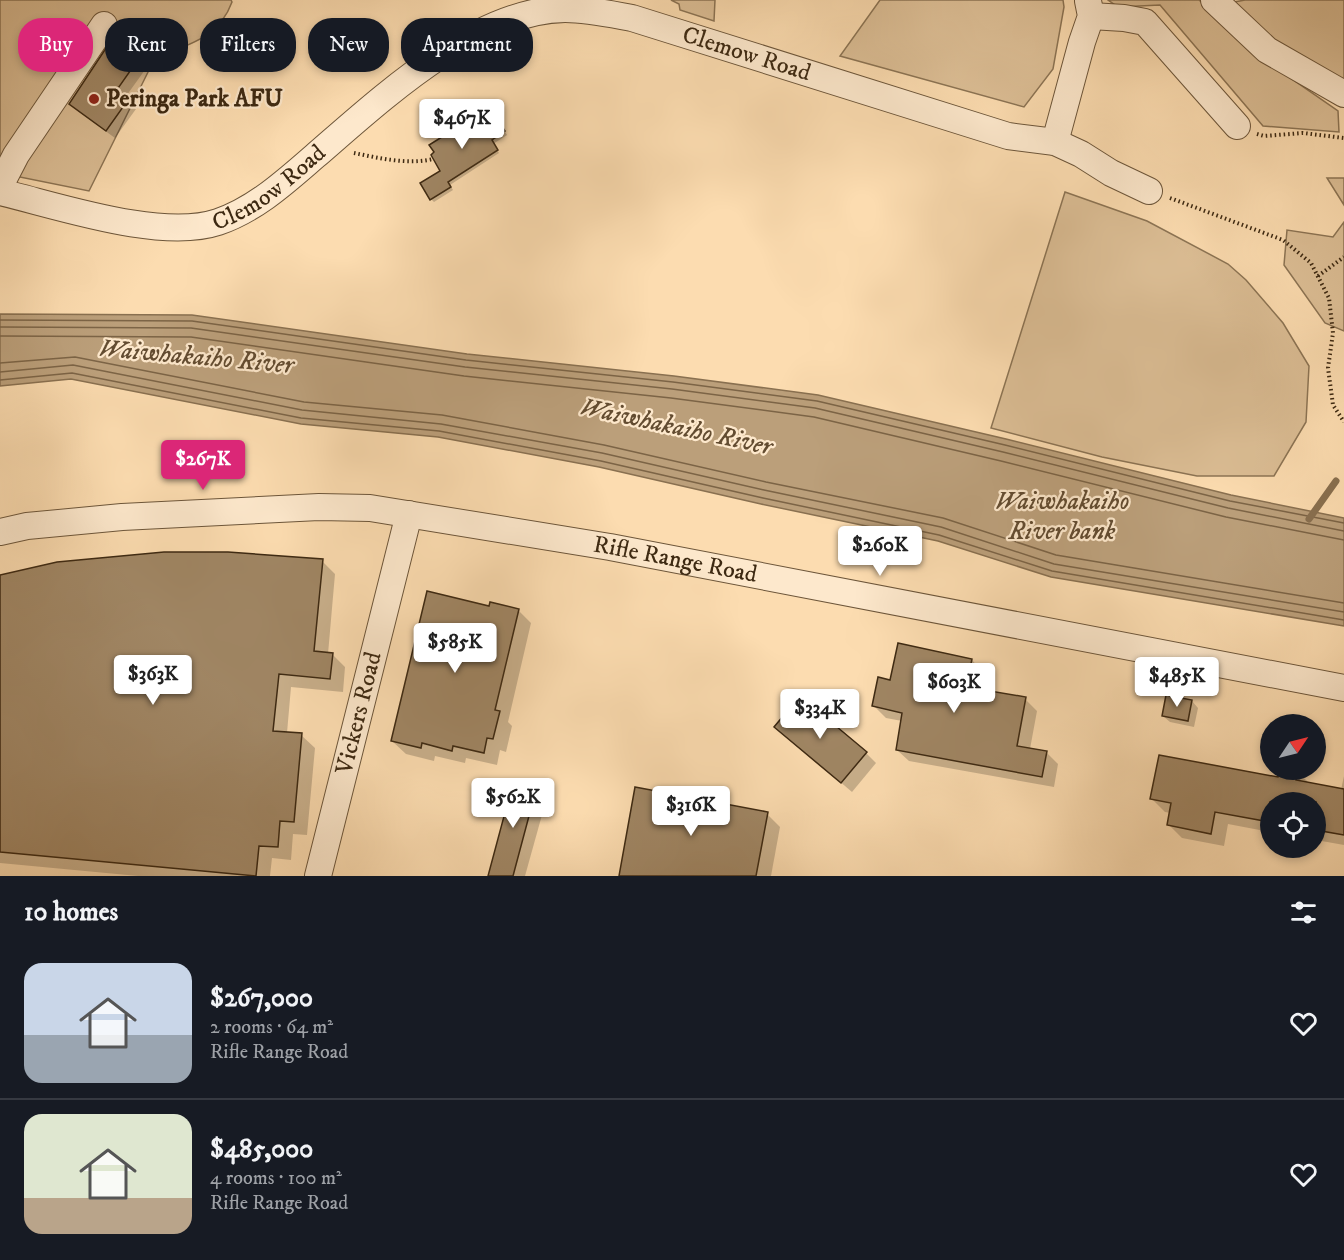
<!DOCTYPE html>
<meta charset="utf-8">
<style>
:root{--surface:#171b24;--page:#20242c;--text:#f1f3f6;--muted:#9ea1a6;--line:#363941;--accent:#db2777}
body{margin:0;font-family:"IM FELL DW Pica",serif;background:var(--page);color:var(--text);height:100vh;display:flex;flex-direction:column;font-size:22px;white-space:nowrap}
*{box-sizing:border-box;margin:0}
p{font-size:20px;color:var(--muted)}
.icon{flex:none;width:33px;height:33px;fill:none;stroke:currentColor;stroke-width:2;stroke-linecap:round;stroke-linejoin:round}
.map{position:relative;height:876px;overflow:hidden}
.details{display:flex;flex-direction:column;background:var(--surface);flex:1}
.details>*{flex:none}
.hud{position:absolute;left:18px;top:18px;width:600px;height:54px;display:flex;gap:12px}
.needle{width:39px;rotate:55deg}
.controls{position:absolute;left:1260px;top:714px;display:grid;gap:12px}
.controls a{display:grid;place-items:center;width:66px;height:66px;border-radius:50%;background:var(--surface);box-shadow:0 3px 9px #0003;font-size:30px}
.price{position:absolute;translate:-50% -51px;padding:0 14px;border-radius:6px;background:#fff;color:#222;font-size:20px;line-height:39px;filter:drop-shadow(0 2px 3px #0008)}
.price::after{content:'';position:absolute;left:50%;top:36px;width:18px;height:14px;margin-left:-9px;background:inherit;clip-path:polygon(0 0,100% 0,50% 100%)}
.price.on{background:var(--accent);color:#fff}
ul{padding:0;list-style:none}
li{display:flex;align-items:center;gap:18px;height:150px;padding:0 24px}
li+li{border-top:2px solid var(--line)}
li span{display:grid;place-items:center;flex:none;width:168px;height:120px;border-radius:18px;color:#555}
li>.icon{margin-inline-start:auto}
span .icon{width:72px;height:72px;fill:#fffc;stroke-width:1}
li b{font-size:26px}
h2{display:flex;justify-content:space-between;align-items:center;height:72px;padding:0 24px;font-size:26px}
.tag{padding:0 21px;border-radius:24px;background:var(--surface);box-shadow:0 3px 9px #0003;font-size:21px;line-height:54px}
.tag.on{background:var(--accent);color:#fff}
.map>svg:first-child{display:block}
</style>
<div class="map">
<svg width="1344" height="876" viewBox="0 0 1344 876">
<rect width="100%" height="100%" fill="#fcdcb0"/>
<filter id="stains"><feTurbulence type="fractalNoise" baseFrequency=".00333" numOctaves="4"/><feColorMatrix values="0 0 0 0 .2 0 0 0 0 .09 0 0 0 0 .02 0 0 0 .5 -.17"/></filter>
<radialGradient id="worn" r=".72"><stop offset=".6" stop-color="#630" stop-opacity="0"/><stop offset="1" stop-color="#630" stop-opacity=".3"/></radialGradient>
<!-- green -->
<g fill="#dcbe95" stroke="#8c7454" stroke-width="1.5">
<path d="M 0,0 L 231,0 L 232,2 C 219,38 188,45 155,58 L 89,191 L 0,173 Z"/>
<path d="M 671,0 L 715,0 L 714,21 L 680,10 L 679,4 Z"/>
<path d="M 880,0 L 1063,0 L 1064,7 L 1053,69 L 1024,107 L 840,56 Z"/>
<path d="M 1108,0 L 1199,0 L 1266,61 L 1338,111 L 1339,132 L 1263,126 L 1160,5 L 1118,7 Z"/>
<path d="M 1245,0 L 1344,0 L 1344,81 L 1262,36 L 1229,3 Z"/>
<path d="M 1327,178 L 1344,178 L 1344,205 Z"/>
<path d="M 1065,192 L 1147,221 L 1228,264 L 1246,280 L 1283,323 L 1309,366 L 1306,422 L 1274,476 L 1197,476 L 1102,457 L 991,428 Z"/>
<path d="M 1344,222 L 1344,331 L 1325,323 L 1284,265 L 1287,230 L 1333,237 Z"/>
</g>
<!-- water -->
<path fill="#bb9f7a" stroke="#897050" stroke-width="1.5" d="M 0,314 L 192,315 L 467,354 L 674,376 L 818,395 L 1006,439 L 1231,495 L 1344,518 L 1344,626 L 1051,577 L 938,541 L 761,504 L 599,467 L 438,437 L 301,424 L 71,379 L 0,386 Z"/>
<!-- shadow -->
<g fill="#0003">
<path d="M 120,29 L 155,56 L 124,99 L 136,109 L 115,138 L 79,112 L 71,104 Z"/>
<path d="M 492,111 L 507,135 L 493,144 L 499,153 L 450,185 L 453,190 L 434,202 L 431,199 L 442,171 Z"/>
<path d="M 322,561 L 335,574 L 328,654 L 332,654 L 345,667 L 343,692 L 291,687 L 287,733 L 301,735 L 315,748 L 307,835 L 293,834 L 291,860 L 272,858 L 270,876 L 138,876 L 0,863 L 0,577 Z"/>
<path d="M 490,607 L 518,610 L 531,623 L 508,722 L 512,726 L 506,752 L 500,750 L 497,765 L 466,758 L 465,763 L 435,756 L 434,761 L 406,754 L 392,741 Z"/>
<path d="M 972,660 L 983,672 L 979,691 L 1025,699 L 1037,711 L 1030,749 L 1046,752 L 1058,764 L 1054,787 L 909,761 L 897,750 L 902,721 L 886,718 L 874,706 L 892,681 Z"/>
<path d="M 1192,701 L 1198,708 L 1194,727 L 1170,722 L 1163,716 Z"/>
<path d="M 776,727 L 866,753 L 876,763 L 852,792 Z"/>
<path d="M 1281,770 L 1297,771 L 1310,784 L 1341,790 L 1344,776 L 1344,845 L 1316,840 L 1316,802 L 1270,802 L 1270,832 L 1228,824 L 1224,846 L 1182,838 L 1169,825 L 1171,813 L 1165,812 L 1152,799 L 1280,779 Z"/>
<path d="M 537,787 L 547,797 L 525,876 L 489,876 Z"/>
<path d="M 767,814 L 780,827 L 771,876 L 621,876 Z"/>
</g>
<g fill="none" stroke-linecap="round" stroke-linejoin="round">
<!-- shore -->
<g stroke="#7c6446" stroke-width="1.5">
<path d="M 0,320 L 192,321 L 466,360 L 673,382 L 817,401 L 1005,445 L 1230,501 L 1344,523"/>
<path d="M 0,327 L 191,328 L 465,367 L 672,389 L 815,408 L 1003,452 L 1228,508 L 1344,531"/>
<path d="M 0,336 L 191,337 L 464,376 L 671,398 L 814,417 L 1001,461 L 1226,517 L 1344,540"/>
<path d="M 0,363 L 75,357 L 304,402 L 442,415 L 604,445 L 766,482 L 943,518 L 1056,555 L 1344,603"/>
<path d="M 0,372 L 73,365 L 302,410 L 441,424 L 602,453 L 764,490 L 941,527 L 1054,564 L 1344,612"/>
<path d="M 0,380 L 72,373 L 301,418 L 439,431 L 601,461 L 763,498 L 939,535 L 1052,571 L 1344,620"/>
</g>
<!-- stream -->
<path stroke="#897050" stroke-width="7" d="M 1309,519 L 1336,481"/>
</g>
<!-- building -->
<g fill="#a08664" stroke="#3d2912" stroke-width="1.5">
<path d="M 119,27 L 147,47 L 116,91 L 128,100 L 106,131 L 69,104 L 116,33 Z"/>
<path d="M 490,107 L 505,131 L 492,140 L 498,150 L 448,182 L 451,187 L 430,200 L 420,183 L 440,171 L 431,155 L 434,152 L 429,145 Z"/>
<path d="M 164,552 L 228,552 L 323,559 L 314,651 L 333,653 L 330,679 L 279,674 L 273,731 L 302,733 L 294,822 L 280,821 L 278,847 L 259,846 L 256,876 L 0,852 L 0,575 L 57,562 Z"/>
<path d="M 427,591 L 489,606 L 490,602 L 519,609 L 495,710 L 500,711 L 493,739 L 487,738 L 484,753 L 453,746 L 452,751 L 422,743 L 421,748 L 391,741 Z"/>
<path d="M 898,643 L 972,659 L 966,687 L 1026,697 L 1017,746 L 1047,751 L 1042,777 L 896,750 L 902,713 L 872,706 L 878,677 L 890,680 Z"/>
<path d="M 1166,695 L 1192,700 L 1188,721 L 1162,716 Z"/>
<path d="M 800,696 L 867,752 L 841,783 L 774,727 Z"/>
<path d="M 1159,755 L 1278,777 L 1280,770 L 1298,770 L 1296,780 L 1344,789 L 1344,835 L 1316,830 L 1316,802 L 1270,802 L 1270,822 L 1215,812 L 1211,834 L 1167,825 L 1171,803 L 1150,799 Z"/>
<path d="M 514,779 L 537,786 L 513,876 L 488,876 Z"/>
<path d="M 635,787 L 768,812 L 756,876 L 619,876 Z"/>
</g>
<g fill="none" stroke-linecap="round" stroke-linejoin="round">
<defs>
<g id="minor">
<path d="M 1214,0 L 1267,50 L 1344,94"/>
<path d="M 1091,16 L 1124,18 L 1145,22 L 1237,126"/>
<path d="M 1055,142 L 1082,42 L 1091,16 L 1088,1"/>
<path d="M 0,186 L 16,155 L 104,25"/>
<path id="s1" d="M 0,192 C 59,206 161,241 218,222 C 256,209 286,181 315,156 C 380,100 475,10 565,9 C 587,9 610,14 632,18 L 1008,136 L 1055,142 L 1081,154 L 1111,173 L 1149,191"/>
<path id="s2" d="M 0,532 L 27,526 L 122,517 L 319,507 L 370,508 L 610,547 L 1344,688"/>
<path id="s3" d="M 318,876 L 409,514"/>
</g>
</defs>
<!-- minor casing -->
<use href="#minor" stroke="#6d563a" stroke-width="28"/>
<!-- path -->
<g stroke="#3d2912" stroke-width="4" stroke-dasharray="1.5 3" stroke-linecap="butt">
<path d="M 1257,134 L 1264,136 L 1303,133 L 1344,138"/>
<path d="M 354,153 C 379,158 407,165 433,159"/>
<path d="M 1170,198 L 1283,240 L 1311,263 L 1329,298 L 1333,333 L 1328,368 L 1333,405 L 1344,422"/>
<path d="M 1318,276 L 1344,257"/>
</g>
<!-- minor -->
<use href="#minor" stroke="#fde8cc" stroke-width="26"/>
</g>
<!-- markers -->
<circle fill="#8f2418" stroke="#fde8cc" stroke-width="2" cx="94" cy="99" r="6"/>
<g text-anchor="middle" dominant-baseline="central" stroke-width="4.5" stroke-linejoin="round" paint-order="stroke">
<!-- street labels -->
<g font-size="24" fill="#3d2912" stroke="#fde8cc">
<text stroke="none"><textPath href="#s1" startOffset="824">Clemow Road</textPath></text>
<text stroke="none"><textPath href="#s1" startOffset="284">Clemow Road</textPath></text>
<text stroke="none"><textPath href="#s2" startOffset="681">Rifle Range Road</textPath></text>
<text stroke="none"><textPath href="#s3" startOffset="168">Vickers Road</textPath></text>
</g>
<!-- poi labels -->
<g font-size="24" font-weight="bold" fill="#3d2912" stroke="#fde8cc" text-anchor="start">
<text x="106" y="99">Peringa Park AFU</text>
</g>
<!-- water labels -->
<g font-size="26" font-style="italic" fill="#634c31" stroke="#fde8cc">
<text transform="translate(196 357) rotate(5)">Waiwhakaiho River</text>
<text transform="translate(676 427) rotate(12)">Waiwhakaiho River</text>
<text x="1062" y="501">Waiwhakaiho<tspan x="1062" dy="30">River bank</tspan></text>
</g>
</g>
<rect width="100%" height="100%" filter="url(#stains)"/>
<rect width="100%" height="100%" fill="url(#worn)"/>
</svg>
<div class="controls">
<a><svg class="needle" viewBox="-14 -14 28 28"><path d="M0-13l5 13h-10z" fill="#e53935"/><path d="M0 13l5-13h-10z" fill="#9ea1a6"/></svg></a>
<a><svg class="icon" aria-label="locate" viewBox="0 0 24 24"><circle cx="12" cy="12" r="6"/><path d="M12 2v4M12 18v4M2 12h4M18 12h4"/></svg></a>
</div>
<b class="price" style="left:462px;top:150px">$467K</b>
<b class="price on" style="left:203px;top:491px">$267K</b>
<b class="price" style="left:880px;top:577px">$260K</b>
<b class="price" style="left:455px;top:674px">$585K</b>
<b class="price" style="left:153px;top:706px">$363K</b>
<b class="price" style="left:1177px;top:708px">$485K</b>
<b class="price" style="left:954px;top:714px">$603K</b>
<b class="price" style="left:820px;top:740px">$334K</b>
<b class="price" style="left:513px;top:829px">$562K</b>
<b class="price" style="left:691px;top:837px">$316K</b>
<div class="hud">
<a class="tag on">Buy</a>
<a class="tag">Rent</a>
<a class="tag">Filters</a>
<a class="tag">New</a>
<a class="tag">Apartment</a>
</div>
</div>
<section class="details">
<h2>10 homes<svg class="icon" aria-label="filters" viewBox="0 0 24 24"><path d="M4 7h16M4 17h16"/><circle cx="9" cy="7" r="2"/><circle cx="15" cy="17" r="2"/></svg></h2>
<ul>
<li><span style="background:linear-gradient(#c9d6e8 60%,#9aa5b1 0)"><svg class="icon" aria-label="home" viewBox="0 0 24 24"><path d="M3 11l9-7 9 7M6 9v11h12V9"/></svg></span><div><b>$267,000</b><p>2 rooms · 64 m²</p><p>Rifle Range Road</p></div><svg class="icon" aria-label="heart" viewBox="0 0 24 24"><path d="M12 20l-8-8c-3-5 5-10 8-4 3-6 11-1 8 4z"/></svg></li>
<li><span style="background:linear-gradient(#dfe7d0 70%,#b9a48a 0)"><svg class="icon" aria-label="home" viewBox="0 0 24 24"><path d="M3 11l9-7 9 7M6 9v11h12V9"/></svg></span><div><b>$485,000</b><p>4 rooms · 100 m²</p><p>Rifle Range Road</p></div><svg class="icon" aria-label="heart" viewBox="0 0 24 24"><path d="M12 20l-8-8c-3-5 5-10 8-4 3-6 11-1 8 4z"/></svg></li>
</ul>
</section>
